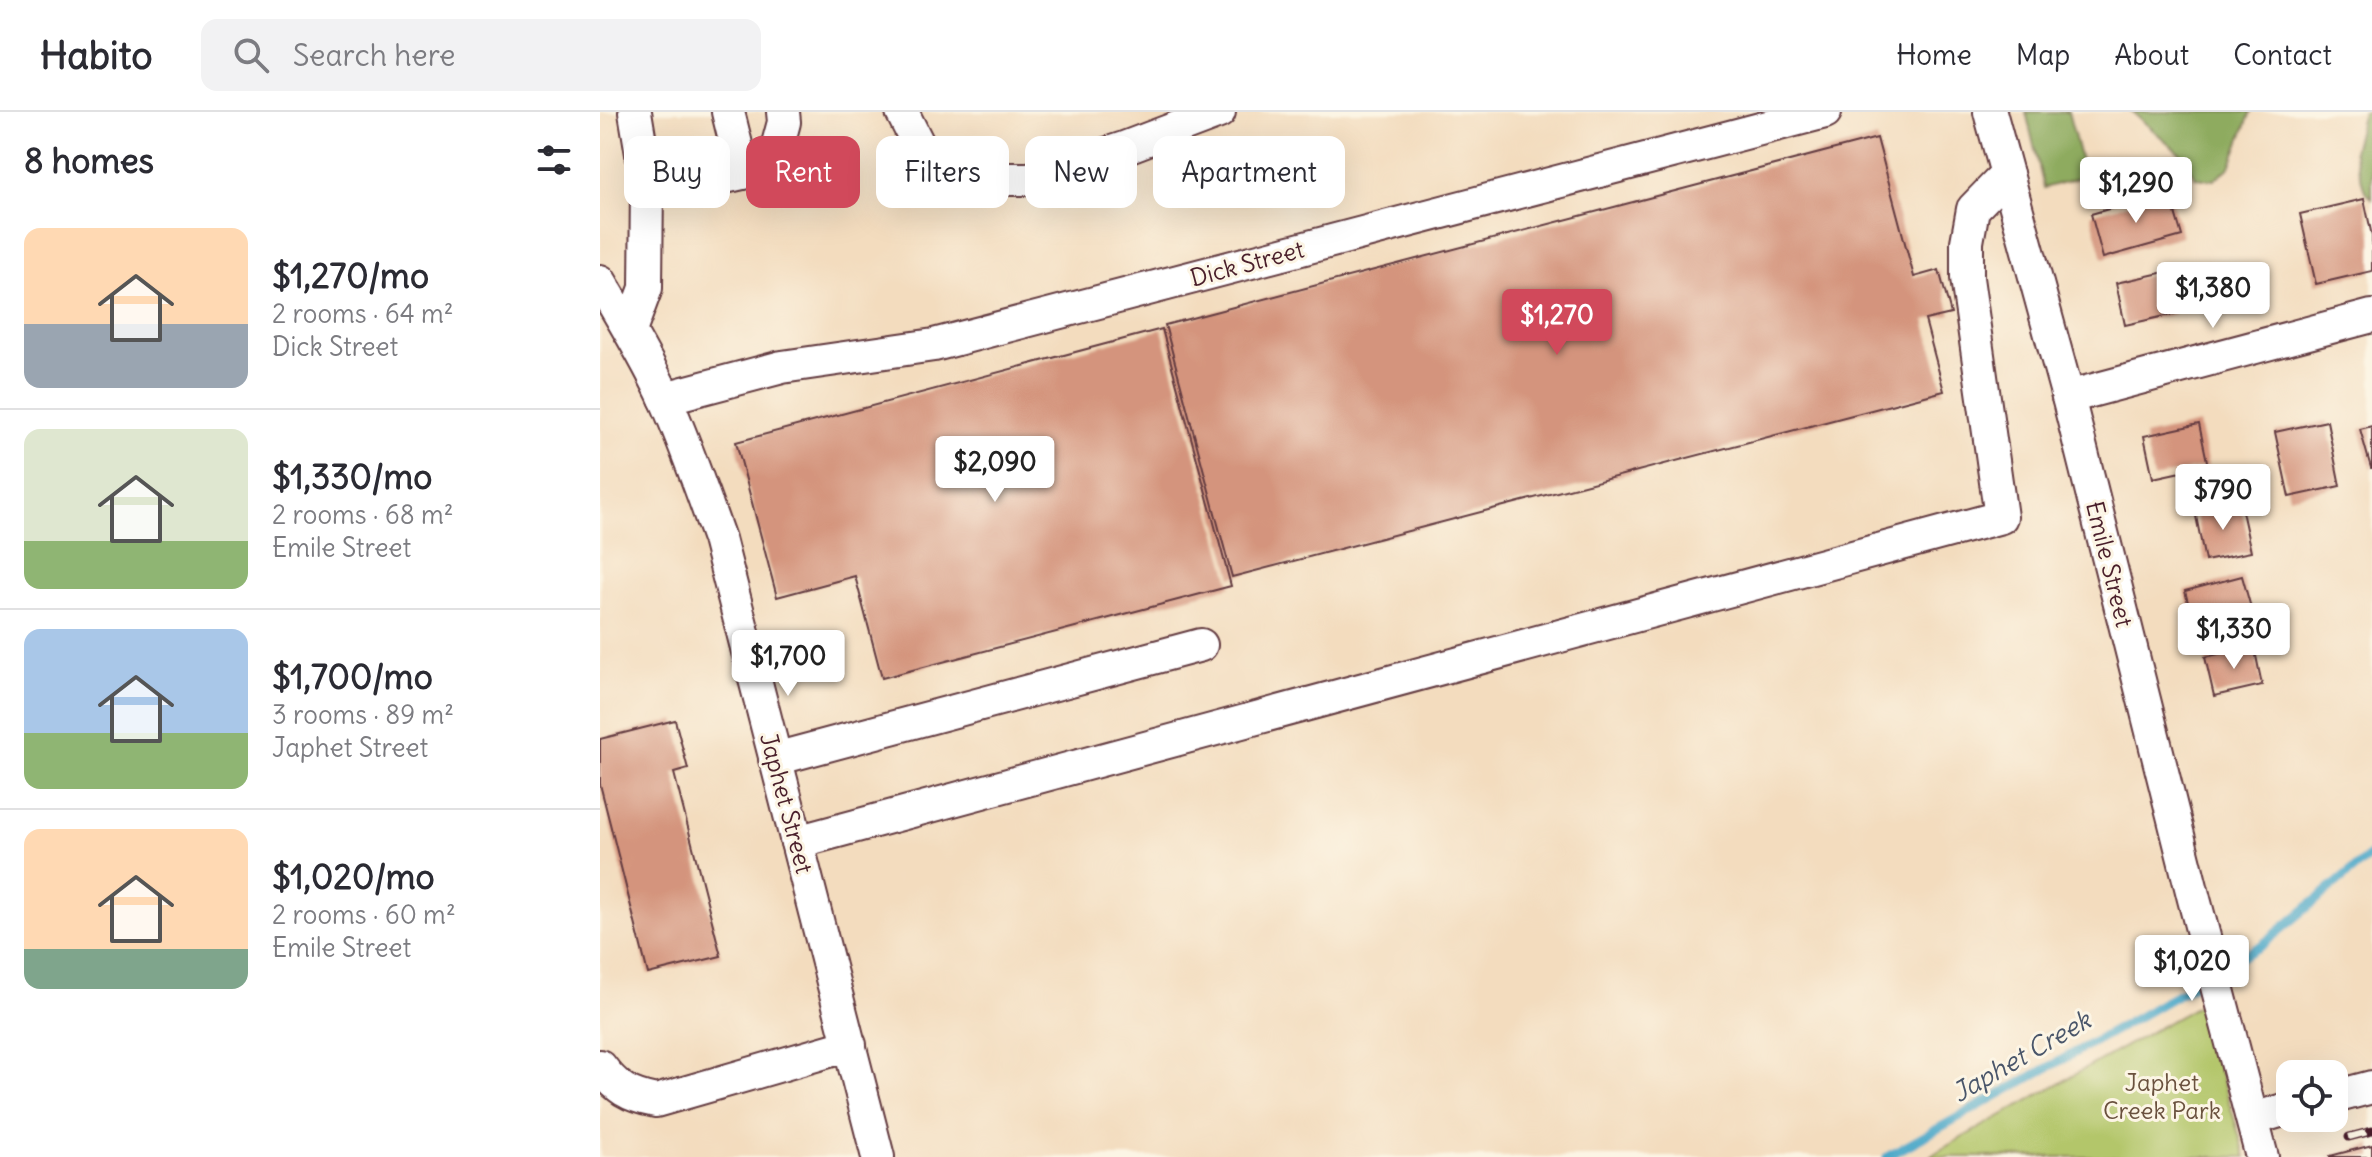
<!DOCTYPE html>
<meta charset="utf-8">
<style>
:root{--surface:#fff;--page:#f2f2f3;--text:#2b2b33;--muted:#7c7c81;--line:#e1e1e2;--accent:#d1495b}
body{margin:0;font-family:Delius,sans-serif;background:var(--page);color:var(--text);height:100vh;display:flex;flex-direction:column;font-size:30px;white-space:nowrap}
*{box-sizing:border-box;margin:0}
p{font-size:26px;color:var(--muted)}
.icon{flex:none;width:44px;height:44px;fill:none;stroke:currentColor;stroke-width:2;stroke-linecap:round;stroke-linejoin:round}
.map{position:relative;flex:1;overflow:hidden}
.details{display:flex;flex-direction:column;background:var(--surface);width:600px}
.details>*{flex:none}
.guide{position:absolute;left:24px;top:24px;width:760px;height:72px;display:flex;gap:16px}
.tools{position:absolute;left:1676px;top:948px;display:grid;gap:16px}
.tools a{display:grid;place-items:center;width:72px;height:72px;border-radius:16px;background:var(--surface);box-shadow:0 8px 32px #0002;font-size:40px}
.price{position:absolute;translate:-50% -68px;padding:0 18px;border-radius:8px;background:#fff;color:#222;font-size:26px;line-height:52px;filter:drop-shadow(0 2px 4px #0008)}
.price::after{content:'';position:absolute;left:50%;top:48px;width:24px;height:18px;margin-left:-12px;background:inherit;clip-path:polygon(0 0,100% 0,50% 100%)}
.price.selected{background:var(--accent);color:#fff}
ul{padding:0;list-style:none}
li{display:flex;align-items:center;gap:24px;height:200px;padding:0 24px}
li+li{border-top:2px solid var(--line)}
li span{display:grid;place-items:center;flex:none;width:224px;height:160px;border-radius:16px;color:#555}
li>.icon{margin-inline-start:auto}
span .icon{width:96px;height:96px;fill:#fffc;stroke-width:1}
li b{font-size:34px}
h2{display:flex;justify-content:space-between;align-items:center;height:96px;padding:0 24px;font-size:34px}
.tag{padding:0 28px;border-radius:16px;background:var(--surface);box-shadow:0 8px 32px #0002;font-size:28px;line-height:72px}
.tag.selected{background:var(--accent);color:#fff}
header{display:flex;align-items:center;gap:48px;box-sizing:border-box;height:112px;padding:0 40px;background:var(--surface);border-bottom:2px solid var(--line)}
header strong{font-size:38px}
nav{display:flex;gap:44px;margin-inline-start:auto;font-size:28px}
.search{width:560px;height:72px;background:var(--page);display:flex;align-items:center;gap:20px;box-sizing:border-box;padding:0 28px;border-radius:16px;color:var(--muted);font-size:30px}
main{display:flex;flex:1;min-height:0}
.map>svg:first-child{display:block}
</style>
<header>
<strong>Habito</strong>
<div class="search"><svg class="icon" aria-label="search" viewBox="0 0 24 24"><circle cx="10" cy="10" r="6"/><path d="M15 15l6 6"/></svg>Search here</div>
<nav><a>Home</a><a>Map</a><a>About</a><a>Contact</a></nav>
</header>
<main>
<section class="details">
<h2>8 homes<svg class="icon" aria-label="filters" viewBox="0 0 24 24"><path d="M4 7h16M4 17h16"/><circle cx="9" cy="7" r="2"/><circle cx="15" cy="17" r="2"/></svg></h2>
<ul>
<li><span style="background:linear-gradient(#ffd9b3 60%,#9aa5b1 0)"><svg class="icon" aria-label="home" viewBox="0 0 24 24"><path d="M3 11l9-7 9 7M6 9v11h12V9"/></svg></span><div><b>$1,270/mo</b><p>2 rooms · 64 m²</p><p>Dick Street</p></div></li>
<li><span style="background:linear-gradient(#dfe7d0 70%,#8fb573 0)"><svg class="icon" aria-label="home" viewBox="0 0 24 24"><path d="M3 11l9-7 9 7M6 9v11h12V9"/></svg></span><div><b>$1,330/mo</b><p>2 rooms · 68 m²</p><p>Emile Street</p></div></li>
<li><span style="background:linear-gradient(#a9c7e8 65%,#8fb573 0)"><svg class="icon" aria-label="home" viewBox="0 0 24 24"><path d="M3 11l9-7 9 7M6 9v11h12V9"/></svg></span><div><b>$1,700/mo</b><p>3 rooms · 89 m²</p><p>Japhet Street</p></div></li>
<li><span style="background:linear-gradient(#ffd9b3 75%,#7fa58c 0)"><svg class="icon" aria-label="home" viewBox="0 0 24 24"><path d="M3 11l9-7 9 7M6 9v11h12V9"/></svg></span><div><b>$1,020/mo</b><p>2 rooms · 60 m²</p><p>Emile Street</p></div></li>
</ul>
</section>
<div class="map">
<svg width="1772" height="1045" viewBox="0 0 1772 1045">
<rect width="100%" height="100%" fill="#fcf5e5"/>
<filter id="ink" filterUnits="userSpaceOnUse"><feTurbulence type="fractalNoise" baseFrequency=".0125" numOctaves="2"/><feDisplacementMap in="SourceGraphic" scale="16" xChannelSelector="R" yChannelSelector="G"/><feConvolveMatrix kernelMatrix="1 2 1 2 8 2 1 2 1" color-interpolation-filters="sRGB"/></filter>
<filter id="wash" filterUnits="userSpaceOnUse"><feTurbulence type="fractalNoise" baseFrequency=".006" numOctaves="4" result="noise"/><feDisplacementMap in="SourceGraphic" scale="32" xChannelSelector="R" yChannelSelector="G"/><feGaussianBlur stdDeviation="1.8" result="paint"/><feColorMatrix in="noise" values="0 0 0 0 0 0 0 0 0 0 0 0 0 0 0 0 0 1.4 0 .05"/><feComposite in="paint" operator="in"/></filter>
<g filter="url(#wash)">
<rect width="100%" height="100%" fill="#f3dcbe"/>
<!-- green -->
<path fill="#b3c66a" stroke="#7e724a" stroke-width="2" d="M 1599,893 L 1646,1045 L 1329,1045 L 1340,1038 Z"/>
<!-- forest -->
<g fill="#8eab5e" stroke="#6c6544" stroke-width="2">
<path d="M 1426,0 L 1468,0 L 1485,64 L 1444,76 Z"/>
<path d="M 1532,0 L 1651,0 L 1630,55 L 1614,68 L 1596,66 L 1581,42 Z"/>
<path d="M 1763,0 L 1772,0 L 1772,86 L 1765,79 L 1753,39 Z"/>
</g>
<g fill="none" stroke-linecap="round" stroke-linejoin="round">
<!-- stream -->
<path stroke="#4ba8c9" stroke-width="9" d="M 1287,1045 L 1535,907 L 1662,833 L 1772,742"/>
</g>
<g id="blocks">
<!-- building -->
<g fill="#d4947d">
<path d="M 1277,26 L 1314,165 L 1339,158 L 1351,202 L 1325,208 L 1344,279 L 632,465 L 565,213 Z"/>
<path d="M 1569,80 L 1582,124 L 1503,146 L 1491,102 Z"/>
<path d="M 1764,87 L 1772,124 L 1772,159 L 1716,172 L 1700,102 Z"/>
<path d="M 1565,160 L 1574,202 L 1525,213 L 1516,171 Z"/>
<path d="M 562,217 L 631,474 L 282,566 L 255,464 L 177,485 L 136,330 Z"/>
<path d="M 1727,309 L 1740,374 L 1689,385 L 1675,320 Z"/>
<path d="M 1599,312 L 1608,354 L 1553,366 L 1544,324 Z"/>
<path d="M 1772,314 L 1772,356 L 1771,356 L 1760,317 Z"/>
<path d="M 1640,390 L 1651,440 L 1605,449 L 1595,399 Z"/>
<path d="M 1642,464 L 1655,510 L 1597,525 L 1585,479 Z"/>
<path d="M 1654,534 L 1662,573 L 1614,584 L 1605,545 Z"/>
<path d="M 75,608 L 88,657 L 74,661 L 121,844 L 48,862 L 0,672 L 0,627 Z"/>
<path d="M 1772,1033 L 1772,1045 L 1730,1045 L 1730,1044 Z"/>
</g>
</g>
</g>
<g filter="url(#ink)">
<use href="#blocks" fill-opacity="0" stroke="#633b41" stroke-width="2"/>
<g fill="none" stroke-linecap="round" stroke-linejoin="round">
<defs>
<g id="minor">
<path d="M 128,0 L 143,61"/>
<path d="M 302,0 L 321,38 L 375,67 L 429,67 L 524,36 L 619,0"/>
<path d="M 1390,0 L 1468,285 L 1594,787 L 1662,1045"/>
<path d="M 47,72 L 121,66 L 143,61 L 177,36 L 184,10 L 183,0"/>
<path d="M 0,169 C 23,207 47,247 66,288 C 86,333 102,380 119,427 L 278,1045"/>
<path d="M 30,219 L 46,176 L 47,72 L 35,0"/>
<path d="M 1468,285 L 1772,204"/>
<path d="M 65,286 L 182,255 L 334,233 L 1225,0"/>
<path d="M 175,647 L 601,533"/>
<path d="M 197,730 L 1401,405 L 1367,166 L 1367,130 L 1373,97 L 1407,62"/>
<path d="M 0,954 C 16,976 29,984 56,989 L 250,933"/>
<path d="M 1734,985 L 1772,975"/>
<path d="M 1653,1007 L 1690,996"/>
</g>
</defs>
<!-- minor casing -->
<use href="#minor" stroke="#633b41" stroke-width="36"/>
<!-- minor -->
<use href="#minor" stroke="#fff" stroke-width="32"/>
<defs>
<path id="rail" d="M 1749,1025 L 1772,1019"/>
</defs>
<!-- rail casing -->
<use href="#rail" stroke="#4a1f2b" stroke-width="9"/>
<!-- rail -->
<use href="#rail" stroke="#fcf5e5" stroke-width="6" stroke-dasharray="18" stroke-linecap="butt"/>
</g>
</g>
<g text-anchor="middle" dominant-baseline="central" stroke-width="6" stroke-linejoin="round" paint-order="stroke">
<!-- street labels -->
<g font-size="24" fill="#4a1f2b" stroke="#fcf5e5">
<text transform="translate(647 151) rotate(-15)">Dick Street</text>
<text transform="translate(1510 452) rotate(76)">Emile Street</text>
<text transform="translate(187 691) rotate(75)">Japhet Street</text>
</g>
<!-- park labels -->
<g font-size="24" fill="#6a513e" stroke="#fcf5e5">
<text x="1562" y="970">Japhet<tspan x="1562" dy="28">Creek Park</tspan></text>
</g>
<!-- water labels -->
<g font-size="26" font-style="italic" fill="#4a566a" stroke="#fcf5e5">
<text transform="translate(1421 944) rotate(-30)">Japhet Creek</text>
</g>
</g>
</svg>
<div class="tools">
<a><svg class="icon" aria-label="locate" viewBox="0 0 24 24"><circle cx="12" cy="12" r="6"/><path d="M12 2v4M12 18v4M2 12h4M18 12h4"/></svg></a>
</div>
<b class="price" style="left:1536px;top:113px">$1,290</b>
<b class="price" style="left:1613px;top:218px">$1,380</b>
<b class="price selected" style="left:957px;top:245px">$1,270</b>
<b class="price" style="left:395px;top:392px">$2,090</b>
<b class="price" style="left:1623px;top:420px">$790</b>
<b class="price" style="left:1634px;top:559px">$1,330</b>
<b class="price" style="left:188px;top:586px">$1,700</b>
<b class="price" style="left:1592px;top:891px">$1,020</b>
<div class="guide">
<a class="tag">Buy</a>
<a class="tag selected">Rent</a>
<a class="tag">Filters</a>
<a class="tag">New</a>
<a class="tag">Apartment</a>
</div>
</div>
</main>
